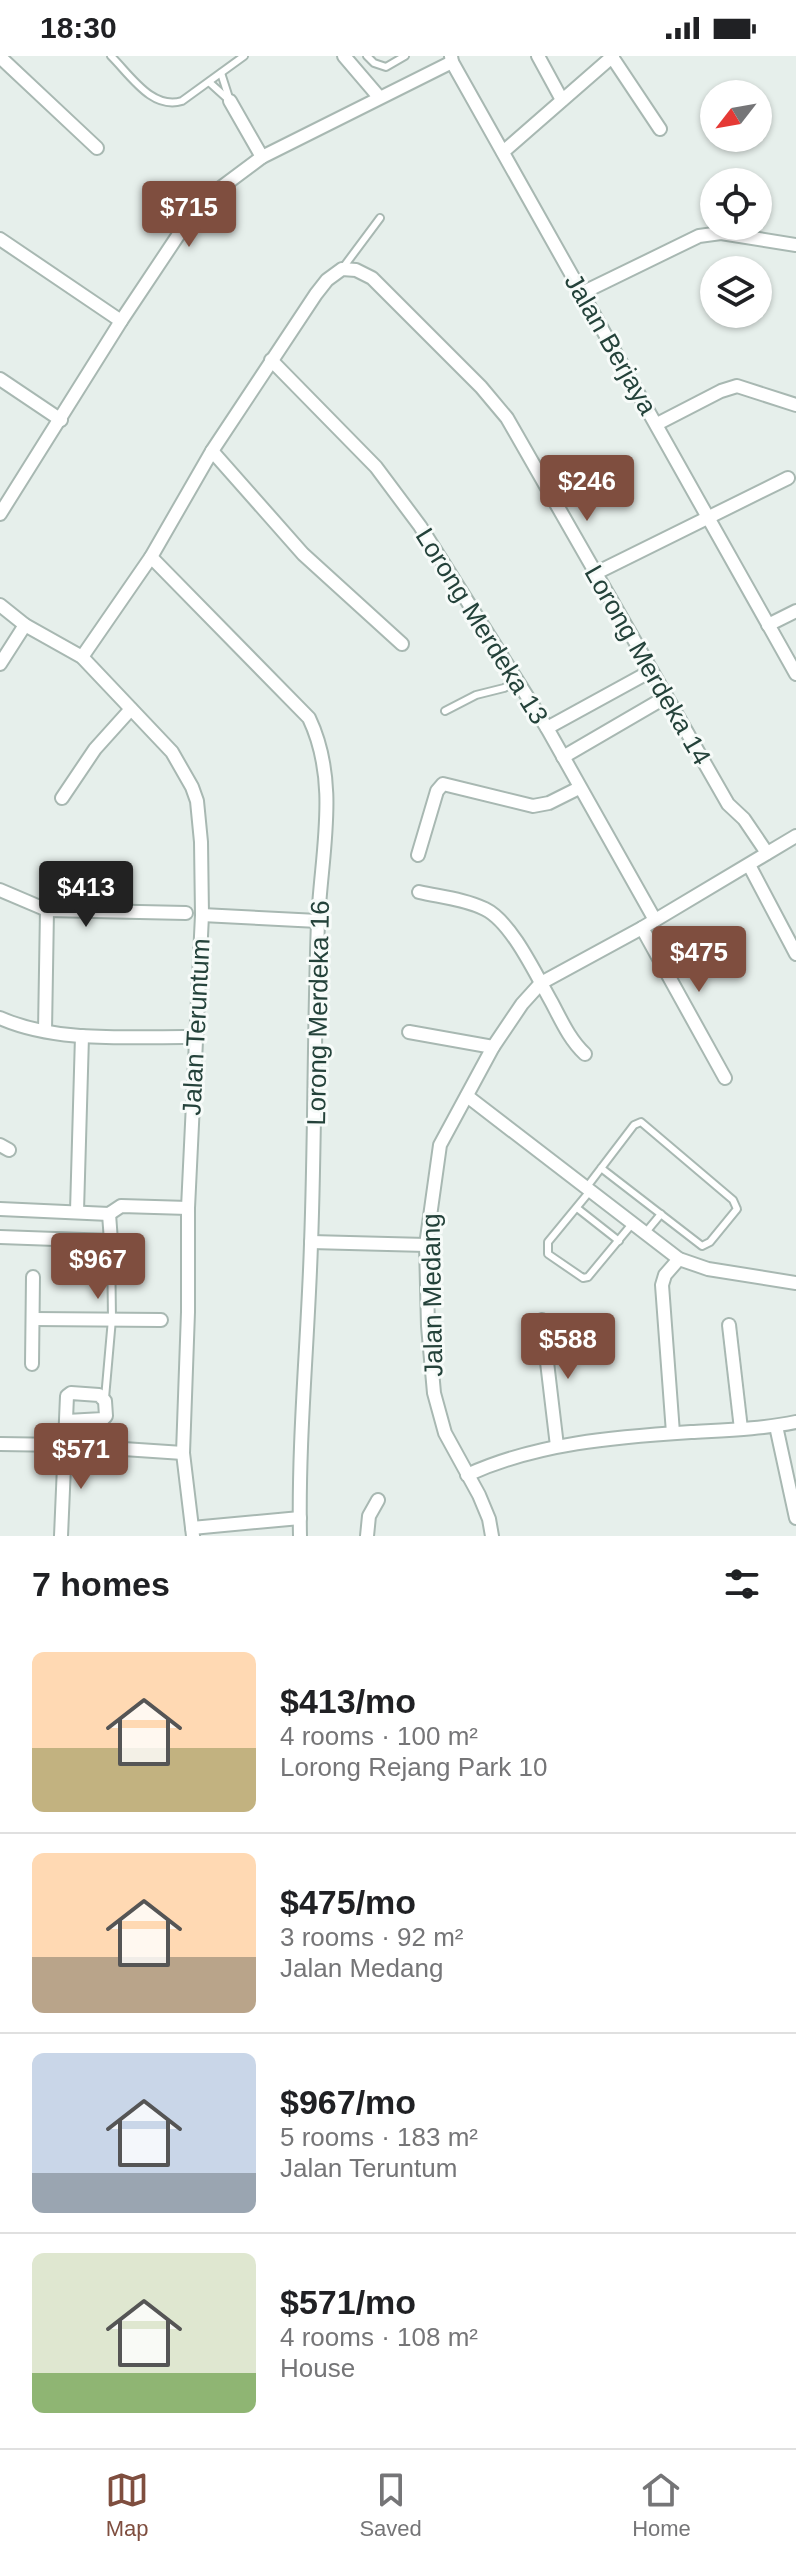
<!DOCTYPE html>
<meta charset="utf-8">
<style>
:root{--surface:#fff;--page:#f2f2f2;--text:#202124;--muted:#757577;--line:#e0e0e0;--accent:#7f4e3f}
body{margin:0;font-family:Arial,sans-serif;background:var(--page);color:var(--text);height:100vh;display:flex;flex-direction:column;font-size:30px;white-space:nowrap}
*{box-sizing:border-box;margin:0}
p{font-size:26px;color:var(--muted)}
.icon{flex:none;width:44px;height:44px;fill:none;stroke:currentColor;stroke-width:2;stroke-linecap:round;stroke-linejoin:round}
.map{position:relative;height:1480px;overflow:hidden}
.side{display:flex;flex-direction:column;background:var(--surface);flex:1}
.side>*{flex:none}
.needle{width:52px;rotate:239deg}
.controls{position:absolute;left:700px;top:24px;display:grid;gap:16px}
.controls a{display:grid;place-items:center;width:72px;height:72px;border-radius:50%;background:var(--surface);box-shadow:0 2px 6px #0004;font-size:40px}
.price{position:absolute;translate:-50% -68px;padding:0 18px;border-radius:8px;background:var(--accent);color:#fff;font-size:26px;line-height:52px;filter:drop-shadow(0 2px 4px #0008)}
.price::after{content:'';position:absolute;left:50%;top:48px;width:24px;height:18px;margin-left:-12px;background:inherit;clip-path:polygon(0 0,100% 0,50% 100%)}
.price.active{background:#222;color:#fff}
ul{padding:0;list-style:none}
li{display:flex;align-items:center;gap:24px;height:200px;padding:0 32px}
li+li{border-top:2px solid var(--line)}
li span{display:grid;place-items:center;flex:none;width:224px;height:160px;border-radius:12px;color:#555}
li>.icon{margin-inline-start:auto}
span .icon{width:96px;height:96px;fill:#fffc;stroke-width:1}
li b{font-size:34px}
h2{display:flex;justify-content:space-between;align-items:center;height:96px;padding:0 32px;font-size:34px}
.status{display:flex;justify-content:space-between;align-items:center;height:56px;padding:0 40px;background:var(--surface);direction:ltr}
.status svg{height:22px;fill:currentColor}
.tab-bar{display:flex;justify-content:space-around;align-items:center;height:112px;border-top:2px solid var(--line);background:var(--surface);font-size:22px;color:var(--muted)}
.tab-bar a{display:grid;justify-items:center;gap:4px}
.tab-bar .active{color:var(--accent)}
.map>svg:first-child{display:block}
</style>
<div class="status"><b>18:30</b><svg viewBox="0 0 49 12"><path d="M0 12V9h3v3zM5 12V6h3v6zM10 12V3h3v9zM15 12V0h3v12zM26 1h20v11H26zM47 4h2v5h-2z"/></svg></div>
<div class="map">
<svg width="796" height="1480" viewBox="0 0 796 1480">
<rect width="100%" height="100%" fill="#e6efeb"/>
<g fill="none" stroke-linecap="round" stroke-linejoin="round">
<defs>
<g id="lane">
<path d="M 111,0 C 131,20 152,54 182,45 L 244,0"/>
<path d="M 367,0 L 374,7 L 386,11 L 405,0"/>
<path d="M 221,17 L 230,45"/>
<path d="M 209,26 L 230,45"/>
<path d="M 342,213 L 380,162"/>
<path d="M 445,655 L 476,639 L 504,632 L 517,625"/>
<path d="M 586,1132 L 634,1069 L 641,1066 L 733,1144 L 737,1153 L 710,1186 L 702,1190 L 601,1112"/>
<path d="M 590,1135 L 548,1186 L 548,1198 L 583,1222 L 588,1221 L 632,1168"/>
<path d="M 577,1152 L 619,1185"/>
<path d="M 646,1176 L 661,1158"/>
<path d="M 105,1342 L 112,1263 L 111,1185"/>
</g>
<g id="street">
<path d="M 344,0 L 379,41"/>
<path d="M 451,0 L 452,6 L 796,618"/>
<path d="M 538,0 L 562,44"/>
<path d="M 0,1 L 97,92"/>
<path d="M 612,1 L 660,73"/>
<path d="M 230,45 L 262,101"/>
<path d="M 503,96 L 613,0"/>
<path d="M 0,183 L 121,265"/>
<path d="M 582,237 L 699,180 L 721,177 L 796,189"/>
<path d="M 271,304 L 376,411 L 420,470 L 547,672 L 655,864"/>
<path d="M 0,323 L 61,364"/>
<path d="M 657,368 L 721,335 L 737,330 L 796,349"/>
<path d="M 212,395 L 303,498 L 402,588"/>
<path d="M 0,458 L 121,265 L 199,148 L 262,101 L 452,6"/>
<path d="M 151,501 L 309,662 C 340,727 321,797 318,866 C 314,973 315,1081 311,1188 C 308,1285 298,1383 300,1480"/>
<path d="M 594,518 L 788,422"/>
<path d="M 0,549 L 25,569 L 82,601 L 172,696 L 192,731 L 197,745 L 201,786 L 202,859 L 188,1152 L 188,1256 L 183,1397 L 193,1480"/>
<path d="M 768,569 L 796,555"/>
<path d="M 82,601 L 151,501 L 212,395 L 316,238 L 327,224 L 342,213 L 356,214 L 372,222 L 481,331 L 507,362 L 728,748 L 744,763 L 767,797"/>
<path d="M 0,608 L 25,569"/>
<path d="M 547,672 L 651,615"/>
<path d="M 563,701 L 666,641"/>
<path d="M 62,742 L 95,693 L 131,653"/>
<path d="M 418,799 L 437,735 L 443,728 L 533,750 L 549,747 L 579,732"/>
<path d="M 749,809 L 796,898"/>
<path d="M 0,834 L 47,854 L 186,857"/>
<path d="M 419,836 C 441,841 464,843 485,853 C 512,866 537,921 552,947 C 562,966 570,984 585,998"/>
<path d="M 202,859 L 318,865"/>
<path d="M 642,872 L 725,1022"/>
<path d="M 0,962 C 59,988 131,980 195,981"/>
<path d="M 45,975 L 47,854"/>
<path d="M 409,976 L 493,991"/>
<path d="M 467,1040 L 679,1203 L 708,1213 L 796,1227"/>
<path d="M 0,1089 L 9,1094"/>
<path d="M 0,1153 L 109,1158 L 121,1150 L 188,1152"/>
<path d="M 77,1155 L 82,980"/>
<path d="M 0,1181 L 111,1185 L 109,1158"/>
<path d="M 311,1186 L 426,1189"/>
<path d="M 34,1263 L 161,1264"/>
<path d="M 542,1264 L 557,1390"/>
<path d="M 729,1269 L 741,1373"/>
<path d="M 32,1308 L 33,1221"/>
<path d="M 776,1370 L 796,1462"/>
<path d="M 673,1377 L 662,1229 L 665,1219 L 679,1203"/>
<path d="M 0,1388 L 64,1389 L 183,1397"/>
<path d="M 467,1419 C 537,1387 615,1381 691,1376 C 726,1374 762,1373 796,1366"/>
<path d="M 192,1472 L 300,1462"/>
<path d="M 61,1480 L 67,1340 L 71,1337 L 99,1339 L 105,1345 L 106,1360 L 103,1363 L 67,1365"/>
<path d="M 367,1480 L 369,1460 L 378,1444"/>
<path d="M 492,1480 L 489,1463 L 479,1439 L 445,1377 L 434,1337 L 428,1270 L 426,1189 L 440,1089 L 493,991 L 522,948 L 541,927 L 642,872 L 796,780"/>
</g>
</defs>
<!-- lane casing -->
<use href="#lane" stroke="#a8b8b2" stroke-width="10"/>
<!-- street casing -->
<use href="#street" stroke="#a8b8b2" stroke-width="16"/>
<!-- lane -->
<use href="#lane" stroke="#fff" stroke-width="6"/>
<!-- street -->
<use href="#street" stroke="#fff" stroke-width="12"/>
</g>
<g text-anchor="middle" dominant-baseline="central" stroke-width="6" stroke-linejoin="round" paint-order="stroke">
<!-- street labels -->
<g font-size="26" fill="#24423a" stroke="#f7fbf9">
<text transform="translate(611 288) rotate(60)">Jalan Berjaya</text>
<text transform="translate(482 570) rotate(58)">Lorong Merdeka 13</text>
<text transform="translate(648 609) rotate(60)">Lorong Merdeka 14</text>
<text transform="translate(318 957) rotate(-89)">Lorong Merdeka 16</text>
<text transform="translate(196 971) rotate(-87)">Jalan Teruntum</text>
<text transform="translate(432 1239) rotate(-91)">Jalan Medang</text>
</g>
</g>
</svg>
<div class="controls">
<a><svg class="needle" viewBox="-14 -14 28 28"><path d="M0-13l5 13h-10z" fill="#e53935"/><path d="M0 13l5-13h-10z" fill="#757577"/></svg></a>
<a><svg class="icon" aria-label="locate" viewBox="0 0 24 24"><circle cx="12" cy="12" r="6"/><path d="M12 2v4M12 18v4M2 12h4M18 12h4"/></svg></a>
<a><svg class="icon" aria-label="layers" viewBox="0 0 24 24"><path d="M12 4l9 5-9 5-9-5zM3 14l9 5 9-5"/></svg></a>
</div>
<b class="price" style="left:189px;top:193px">$715</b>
<b class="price" style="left:587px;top:467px">$246</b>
<b class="price active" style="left:86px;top:873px">$413</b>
<b class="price" style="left:699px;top:938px">$475</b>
<b class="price" style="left:98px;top:1245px">$967</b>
<b class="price" style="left:568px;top:1325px">$588</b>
<b class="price" style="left:81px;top:1435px">$571</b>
</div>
<section class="side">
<h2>7 homes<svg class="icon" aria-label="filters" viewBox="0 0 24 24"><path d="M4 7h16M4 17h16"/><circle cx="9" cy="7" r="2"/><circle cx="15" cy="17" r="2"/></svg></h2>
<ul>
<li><span style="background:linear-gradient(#ffd9b3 60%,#c2b280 0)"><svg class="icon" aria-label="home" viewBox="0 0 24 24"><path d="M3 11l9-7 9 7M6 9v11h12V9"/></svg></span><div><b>$413/mo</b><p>4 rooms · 100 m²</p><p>Lorong Rejang Park 10</p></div></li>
<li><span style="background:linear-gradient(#ffd9b3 65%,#b9a48a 0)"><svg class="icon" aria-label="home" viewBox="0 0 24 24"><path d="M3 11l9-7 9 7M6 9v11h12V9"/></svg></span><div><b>$475/mo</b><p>3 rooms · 92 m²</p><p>Jalan Medang</p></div></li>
<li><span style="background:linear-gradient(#c9d6e8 75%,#9aa5b1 0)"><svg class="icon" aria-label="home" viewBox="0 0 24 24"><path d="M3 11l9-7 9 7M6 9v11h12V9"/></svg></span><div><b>$967/mo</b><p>5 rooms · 183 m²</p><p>Jalan Teruntum</p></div></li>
<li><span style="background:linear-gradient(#dfe7d0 75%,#8fb573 0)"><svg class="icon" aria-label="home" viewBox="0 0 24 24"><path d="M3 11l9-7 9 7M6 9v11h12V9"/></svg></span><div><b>$571/mo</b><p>4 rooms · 108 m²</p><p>House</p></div></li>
</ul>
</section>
<nav class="tab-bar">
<a class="active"><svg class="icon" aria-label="map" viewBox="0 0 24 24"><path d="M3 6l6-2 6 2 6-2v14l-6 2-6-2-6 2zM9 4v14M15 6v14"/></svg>Map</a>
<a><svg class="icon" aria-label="saved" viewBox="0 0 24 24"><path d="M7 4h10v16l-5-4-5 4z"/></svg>Saved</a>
<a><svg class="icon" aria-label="home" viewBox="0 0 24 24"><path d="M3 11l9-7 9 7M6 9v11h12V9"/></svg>Home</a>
</nav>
